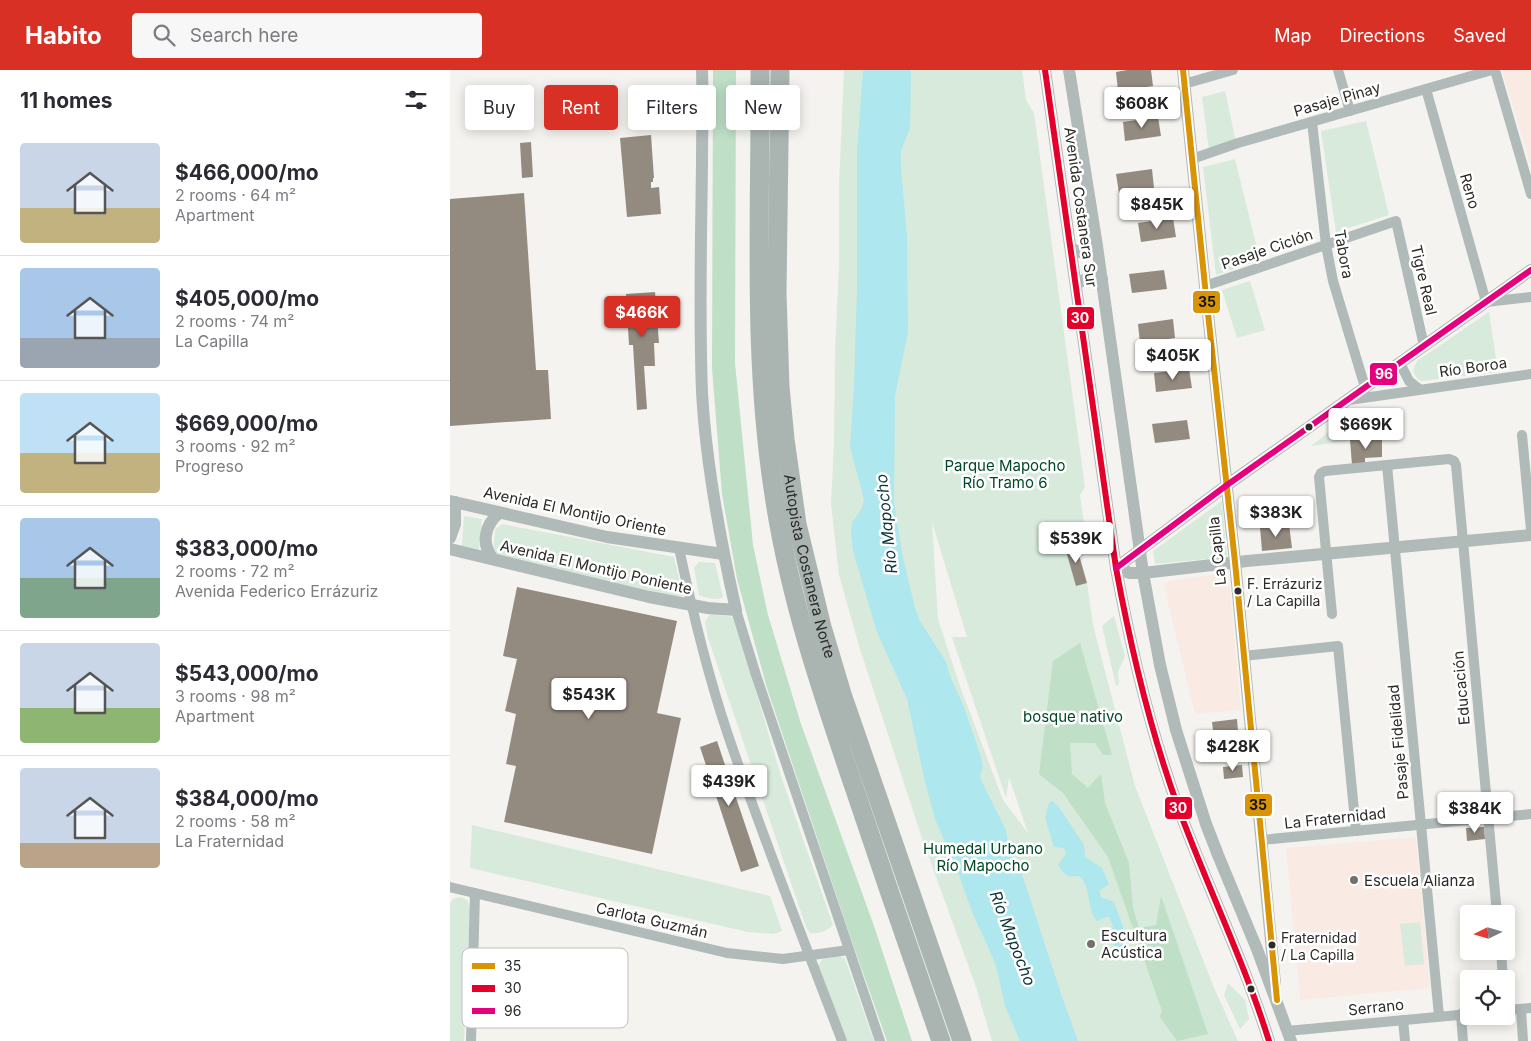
<!DOCTYPE html>
<meta charset="utf-8">
<style>
:root{--surface:#fff;--page:#f7f7f7;--text:#2b2b33;--muted:#7c7c81;--line:#e1e1e2;--accent:#d93025}
body{margin:0;font-family:Inter,sans-serif;background:var(--page);color:var(--text);height:100vh;display:flex;flex-direction:column;font-size:19px;white-space:nowrap}
*{box-sizing:border-box;margin:0}
p{font-size:16px;color:var(--muted)}
.icon{flex:none;width:28px;height:28px;fill:none;stroke:currentColor;stroke-width:2;stroke-linecap:round;stroke-linejoin:round}
.map{position:relative;flex:1;overflow:hidden}
.details{display:flex;flex-direction:column;background:var(--surface);width:450px}
.details>*{flex:none}
.banner{position:absolute;left:15px;top:15px;width:475px;height:45px;display:flex;gap:10px}
.needle{width:32px;rotate:265deg}
.tools{position:absolute;left:1010px;top:835px;display:grid;gap:10px}
.tools a{display:grid;place-items:center;width:55px;height:55px;border-radius:5px;background:var(--surface);box-shadow:0 2px 12px #0003;font-size:25px}
.price{position:absolute;translate:-50% -42px;padding:0 11px;border-radius:5px;background:#fff;color:#222;font-size:16px;line-height:32px;filter:drop-shadow(0 1px 2px #0008)}
.price::after{content:'';position:absolute;left:50%;top:30px;width:15px;height:11px;margin-left:-8px;background:inherit;clip-path:polygon(0 0,100% 0,50% 100%)}
.price.on{background:var(--accent);color:#fff}
ul{padding:0;list-style:none}
li{display:flex;align-items:center;gap:15px;height:125px;padding:0 20px}
li+li{border-top:1px solid var(--line)}
li span{display:grid;place-items:center;flex:none;width:140px;height:100px;border-radius:5px;color:#555}
li>.icon{margin-inline-start:auto}
span .icon{width:60px;height:60px;fill:#fffc;stroke-width:1}
li b{font-size:21px}
h2{display:flex;justify-content:space-between;align-items:center;height:60px;padding:0 20px;font-size:21px}
.pill{padding:0 18px;border-radius:5px;background:var(--surface);box-shadow:0 2px 12px #0003;font-size:18px;line-height:45px}
.pill.on{background:var(--accent);color:#fff}
header{display:flex;align-items:center;gap:30px;box-sizing:border-box;height:70px;padding:0 25px;background:var(--accent);color:#fff}
header strong{font-size:24px}
nav{display:flex;gap:28px;margin-inline-start:auto;font-size:18px}
.search{width:350px;height:45px;background:var(--page);display:flex;align-items:center;gap:12px;box-sizing:border-box;padding:0 18px;border-radius:5px;color:var(--muted);font-size:19px}
main{display:flex;flex:1;min-height:0}
.map>svg:first-child{display:block}
</style>
<header>
<strong>Habito</strong>
<div class="search"><svg class="icon" aria-label="search" viewBox="0 0 24 24"><circle cx="10" cy="10" r="6"/><path d="M15 15l6 6"/></svg>Search here</div>
<nav><a>Map</a><a>Directions</a><a>Saved</a></nav>
</header>
<main>
<section class="details">
<h2>11 homes<svg class="icon" aria-label="filters" viewBox="0 0 24 24"><path d="M4 7h16M4 17h16"/><circle cx="9" cy="7" r="2"/><circle cx="15" cy="17" r="2"/></svg></h2>
<ul>
<li><span style="background:linear-gradient(#c9d6e8 65%,#c2b280 0)"><svg class="icon" aria-label="home" viewBox="0 0 24 24"><path d="M3 11l9-7 9 7M6 9v11h12V9"/></svg></span><div><b>$466,000/mo</b><p>2 rooms · 64 m²</p><p>Apartment</p></div></li>
<li><span style="background:linear-gradient(#a9c7e8 70%,#9aa5b1 0)"><svg class="icon" aria-label="home" viewBox="0 0 24 24"><path d="M3 11l9-7 9 7M6 9v11h12V9"/></svg></span><div><b>$405,000/mo</b><p>2 rooms · 74 m²</p><p>La Capilla</p></div></li>
<li><span style="background:linear-gradient(#bfe0f5 60%,#c2b280 0)"><svg class="icon" aria-label="home" viewBox="0 0 24 24"><path d="M3 11l9-7 9 7M6 9v11h12V9"/></svg></span><div><b>$669,000/mo</b><p>3 rooms · 92 m²</p><p>Progreso</p></div></li>
<li><span style="background:linear-gradient(#a9c7e8 60%,#7fa58c 0)"><svg class="icon" aria-label="home" viewBox="0 0 24 24"><path d="M3 11l9-7 9 7M6 9v11h12V9"/></svg></span><div><b>$383,000/mo</b><p>2 rooms · 72 m²</p><p>Avenida Federico Errázuriz</p></div></li>
<li><span style="background:linear-gradient(#c9d6e8 65%,#8fb573 0)"><svg class="icon" aria-label="home" viewBox="0 0 24 24"><path d="M3 11l9-7 9 7M6 9v11h12V9"/></svg></span><div><b>$543,000/mo</b><p>3 rooms · 98 m²</p><p>Apartment</p></div></li>
<li><span style="background:linear-gradient(#c9d6e8 75%,#b9a48a 0)"><svg class="icon" aria-label="home" viewBox="0 0 24 24"><path d="M3 11l9-7 9 7M6 9v11h12V9"/></svg></span><div><b>$384,000/mo</b><p>2 rooms · 58 m²</p><p>La Fraternidad</p></div></li>
</ul>
</section>
<div class="map">
<svg width="1081" height="971" viewBox="0 0 1081 971">
<rect width="100%" height="100%" fill="#f5f3ef"/>
<!-- education -->
<g fill="#f9ebe3">
<path d="M 1052,0 L 1081,0 L 1081,96 Z"/>
<path d="M 775,503 L 779,508 L 791,640 L 745,644 L 714,517 L 718,511 Z"/>
<path d="M 966,767 L 980,918 L 850,930 L 836,778 Z"/>
</g>
<!-- green -->
<g fill="#d7eadb" fill-rule="evenodd">
<path d="M 394,0 L 572,0 L 576,30 L 584,43 L 635,417 L 630,425 L 635,461 L 626,475 L 637,513 L 643,555 L 685,716 L 764,918 L 788,971 L 542,971 L 526,917 L 472,768 L 409,576 L 389,505 L 381,434 L 384,373 L 385,284 L 389,194 L 389,116 ZM 482,452 L 517,567 L 502,567 L 556,728 L 559,707 L 578,763 L 553,730 L 510,616 L 488,549 Z"/>
<path d="M 775,21 L 786,72 L 759,80 L 752,27 Z"/>
<path d="M 916,51 L 939,145 L 886,162 L 871,61 Z"/>
<path d="M 785,89 L 810,190 L 766,205 L 753,97 Z"/>
<path d="M 800,211 L 815,260 L 787,268 L 772,220 Z"/>
<path d="M 1039,242 L 1048,302 L 971,311 L 966,307 L 963,300 L 967,291 Z"/>
<path d="M 930,339 L 933,366 L 861,376 L 903,343 Z"/>
<path d="M 772,431 L 777,487 L 705,494 L 703,481 Z"/>
<path d="M 14,446 L 32,449 L 29,480 L 12,476 Z"/>
<path d="M 52,454 L 224,487 L 233,526 L 225,527 L 45,486 L 43,482 L 45,460 Z"/>
<path d="M 249,492 L 265,493 L 273,527 C 265,531 257,528 249,525 L 244,498 Z"/>
<path d="M 260,544 L 284,547 L 331,706 L 383,855 C 375,862 370,864 360,863 L 356,857 L 258,568 L 255,552 Z"/>
<path d="M 664,546 L 675,586 L 668,602 L 669,614 L 666,616 L 652,556 Z"/>
<path d="M 22,755 L 320,826 L 332,861 L 323,864 L 298,862 L 20,798 Z"/>
<path d="M 10,827 L 17,830 L 20,838 L 14,971 L 0,971 L 0,834 L 3,829 Z"/>
<path d="M 970,852 L 974,894 L 955,896 L 950,854 Z"/>
<path d="M 390,886 L 395,889 L 424,971 L 397,971 L 368,895 L 373,889 Z"/>
<path d="M 778,913 L 795,930 L 799,949 L 790,959 L 774,925 Z"/>
</g>
<!-- forest -->
<g fill="#bfdfc7">
<path d="M 263,0 L 286,0 L 285,293 L 303,475 L 318,545 L 351,654 L 424,856 L 462,971 L 437,971 L 400,866 L 317,618 L 287,509 L 272,424 L 262,298 Z"/>
<path d="M 630,573 L 662,685 L 653,685 L 645,673 L 620,673 L 622,704 L 638,718 L 651,704 L 655,733 L 679,793 L 683,838 L 689,858 L 706,855 L 711,826 L 758,964 L 727,971 L 710,947 L 712,941 L 658,787 L 613,723 L 589,704 L 603,591 Z"/>
</g>
<!-- water -->
<g fill="#aee7ed">
<path d="M 413,0 L 461,0 L 460,58 L 451,81 L 451,97 L 457,167 L 458,262 L 445,326 L 444,432 L 453,488 L 465,538 L 470,551 L 496,592 L 500,606 L 514,637 L 531,687 L 533,698 L 530,705 L 531,710 L 555,758 L 563,791 L 571,801 L 612,927 L 628,971 L 570,971 L 555,936 L 546,896 L 539,879 L 522,842 L 508,802 L 485,749 L 475,712 L 457,629 L 427,562 L 403,481 L 401,463 L 402,453 L 412,438 L 414,429 L 400,377 L 404,316 L 407,219 L 407,82 Z"/>
<path d="M 602,731 L 609,737 L 634,775 L 635,787 L 652,798 L 659,814 L 649,821 L 651,827 L 664,832 L 679,873 L 668,881 L 658,866 L 663,857 L 659,847 L 656,847 L 647,851 C 636,839 642,817 629,806 C 616,807 616,806 608,795 L 616,784 L 614,778 L 604,777 L 595,748 L 599,733 Z"/>
</g>
<!-- building -->
<g fill="#948b80">
<path d="M 677,0 L 701,0 L 703,16 L 668,21 L 666,2 Z"/>
<path d="M 73,30 L 75,60 L 68,60 L 66,31 Z"/>
<path d="M 708,47 L 711,66 L 675,71 L 673,52 Z"/>
<path d="M 201,65 L 204,108 L 203,108 L 203,112 L 201,112 L 201,118 L 209,117 L 211,144 L 177,147 L 170,68 Z"/>
<path d="M 81,72 L 83,107 L 72,108 L 70,73 Z"/>
<path d="M 702,99 L 704,118 L 669,123 L 666,104 Z"/>
<path d="M 74,123 L 86,300 L 98,300 L 101,349 L 0,356 L 0,129 Z"/>
<path d="M 723,148 L 726,167 L 691,172 L 688,153 Z"/>
<path d="M 714,200 L 717,219 L 682,223 L 679,204 Z"/>
<path d="M 205,222 L 209,273 L 204,273 L 205,296 L 194,296 L 197,339 L 187,340 L 183,275 L 179,275 L 176,224 Z"/>
<path d="M 723,249 L 725,268 L 690,273 L 688,254 Z"/>
<path d="M 739,299 L 742,318 L 706,322 L 704,303 Z"/>
<path d="M 737,350 L 740,369 L 705,373 L 702,354 Z"/>
<path d="M 932,367 L 932,387 L 915,388 L 915,394 L 902,395 L 900,370 Z"/>
<path d="M 839,454 L 842,478 L 812,481 L 810,457 Z"/>
<path d="M 625,471 L 637,513 L 626,516 L 614,474 Z"/>
<path d="M 67,517 L 227,551 L 207,643 L 231,648 L 202,784 L 54,752 L 66,696 L 56,694 L 66,644 L 55,641 L 67,589 L 53,586 Z"/>
<path d="M 787,649 L 789,674 L 765,676 L 762,652 Z"/>
<path d="M 267,671 L 309,796 L 291,802 L 250,677 Z"/>
<path d="M 792,695 L 793,707 L 774,709 L 773,697 Z"/>
<path d="M 1034,757 L 1035,769 L 1017,771 L 1016,758 Z"/>
</g>
<g fill="none" stroke-linecap="round" stroke-linejoin="round">
<!-- minor -->
<g stroke="#b0bab8" stroke-width="10">
<path d="M 888,0 L 900,41"/>
<path d="M 1045,0 L 1081,124"/>
<path d="M 734,14 L 783,0"/>
<path d="M 976,19 L 1036,232 L 1081,227"/>
<path d="M 862,52 L 876,175 L 883,211 L 915,317"/>
<path d="M 742,89 L 788,73 L 1042,0"/>
<path d="M 755,216 L 946,151 L 974,276"/>
<path d="M 950,293 L 959,311 L 969,319"/>
<path d="M 899,330 L 1081,304"/>
<path d="M 1072,365 L 1081,460"/>
<path d="M 937,395 L 989,946"/>
<path d="M 229,478 C 242,540 257,602 277,662 C 312,766 353,868 392,971"/>
<path d="M 286,540 L 306,605 L 430,971"/>
<path d="M 882,544 L 869,407 L 871,403 L 875,401 L 999,389 L 1004,391 L 1006,395 L 1047,844"/>
<path d="M 793,586 L 888,576 L 906,761"/>
<path d="M 811,770 L 1081,744"/>
<path d="M 0,817 L 277,883 L 333,889 L 399,880"/>
<path d="M 1051,881 L 1053,909"/>
<path d="M 1071,939 L 1073,971"/>
<path d="M 1056,940 L 1081,938"/>
<path d="M 1011,944 L 1013,971"/>
<path d="M 953,950 L 955,971"/>
<path d="M 837,961 L 1019,944"/>
<path d="M 21,971 L 25,823"/>
</g>
<!-- tertiary -->
<g stroke="#b0bab8" stroke-width="12">
<path d="M 595,0 L 666,498 C 681,579 700,660 728,737 C 757,816 794,891 819,971"/>
<path d="M 619,0 L 647,176 L 693,503 L 710,595 L 726,660 L 756,754 L 768,785 L 807,879 L 841,971"/>
<path d="M 733,0 L 755,216 L 785,492 L 825,913"/>
<path d="M 622,179 C 631,184 639,183 647,176"/>
<path d="M 626,214 L 638,208 L 652,209"/>
<path d="M 0,431 L 157,467 L 273,484"/>
<path d="M 0,468 L 5,454 L 5,432"/>
<path d="M 0,479 L 199,527 L 258,538 L 286,540 C 270,469 256,396 252,322 C 249,247 251,171 252,95 C 252,63 253,32 252,0"/>
<path d="M 43,489 C 31,474 34,456 49,443"/>
<path d="M 666,498 L 777,415 L 1081,200"/>
<path d="M 666,498 L 680,503 L 693,503 L 797,491 L 1081,465"/>
</g>
<!-- motorway -->
<g stroke="#aab5b2" stroke-width="19">
<path d="M 310,0 C 311,142 302,285 324,425 C 339,527 372,623 405,720 C 433,804 462,887 491,971"/>
<path id="s1" d="M 330,0 L 327,223 L 330,317 L 335,369 L 347,454 L 372,557 L 392,624 L 512,971"/>
</g>
<defs>
<path id="bus-1" d="M 733,0 L 755,216 L 785,492 L 827,930"/>
<path id="bus-2" d="M 595,0 L 666,498 C 681,579 700,660 728,737 C 757,816 794,891 819,971"/>
<path id="bus-3" d="M 666,498 L 777,415 L 1081,200"/>
</defs>
<!-- bus-1 casing -->
<use href="#bus-1" stroke="#fff" stroke-width="10"/>
<!-- bus-2 casing -->
<use href="#bus-2" stroke="#fff" stroke-width="10"/>
<!-- bus-3 casing -->
<use href="#bus-3" stroke="#fff" stroke-width="10"/>
<!-- bus-1 -->
<use href="#bus-1" stroke="#d99406" stroke-width="6"/>
<!-- bus-2 -->
<use href="#bus-2" stroke="#e4002b" stroke-width="6"/>
<!-- bus-3 -->
<use href="#bus-3" stroke="#e5007d" stroke-width="6"/>
</g>
<!-- markers -->
<g fill="#2c2b28" stroke="#fff" stroke-width="2">
<circle cx="859" cy="357" r="4.5"/>
<circle cx="788" cy="521" r="4.5"/>
<circle cx="822" cy="875" r="4.5"/>
<circle cx="801" cy="919" r="4.5"/>
</g>
<g fill="#72716e" stroke="#fff" stroke-width="2">
<circle cx="904" cy="810" r="5"/>
<circle cx="641" cy="874" r="5"/>
</g>
<g text-anchor="middle" dominant-baseline="central" stroke-width="5" stroke-linejoin="round" paint-order="stroke">
<!-- bus labels -->
<g font-size="14" fill="#2c2b28" stroke="#fff" text-anchor="start">
<text x="797" y="513">F. Errázuriz<tspan x="797" dy="17">/ La Capilla</tspan></text>
<text x="831" y="867">Fraternidad<tspan x="831" dy="17">/ La Capilla</tspan></text>
</g>
<!-- street labels -->
<g font-size="15" fill="#2c2b28" stroke="#fff">
<text transform="translate(887 29) rotate(-16)">Pasaje Pinay</text>
<text transform="translate(1020 121) rotate(74)">Reno</text>
<text transform="translate(631 137) rotate(82)">Avenida Costanera Sur</text>
<text transform="translate(817 179) rotate(-19)">Pasaje Ciclón</text>
<text transform="translate(894 184) rotate(80)">Tabora</text>
<text transform="translate(974 210) rotate(77)">Tigre Real</text>
<text transform="translate(1023 297) rotate(-8)">Río Boroa</text>
<text transform="translate(125 441) rotate(12)">Avenida El Montijo Oriente</text>
<text transform="translate(767 481) rotate(-96)">La Capilla</text>
<text stroke="none"><textPath href="#s1" startOffset="499">Autopista Costanera Norte</textPath></text>
<text transform="translate(146 497) rotate(13)">Avenida El Montijo Poniente</text>
<text transform="translate(1011 618) rotate(-95)">Educación</text>
<text transform="translate(948 672) rotate(-95)">Pasaje Fidelidad</text>
<text transform="translate(885 748) rotate(-6)">La Fraternidad</text>
<text transform="translate(202 850) rotate(13)">Carlota Guzmán</text>
<text transform="translate(926 937) rotate(-6)">Serrano</text>
</g>
<!-- park labels -->
<g font-size="15" fill="#004927" stroke="#fff">
<text x="555" y="395">Parque Mapocho<tspan x="555" dy="17">Río Tramo 6</tspan></text>
<text x="623" y="646">bosque nativo</text>
<text x="533" y="778">Humedal Urbano<tspan x="533" dy="17">Río Mapocho</tspan></text>
</g>
<!-- poi labels -->
<g font-size="15" fill="#2c2b28" stroke="#fff" text-anchor="start">
<text x="914" y="810">Escuela Alianza</text>
<text x="651" y="865">Escultura<tspan x="651" dy="17">Acústica</tspan></text>
</g>
<!-- water labels -->
<g font-size="16" font-style="italic" fill="#0d353a" stroke="#fff">
<text transform="translate(436 454) rotate(-96)">Río Mapocho</text>
<text transform="translate(563 868) rotate(69)">Río Mapocho</text>
</g>
</g>
<!-- legend -->
<rect x="12" y="878" width="166" height="80" rx="8" fill="#fff" stroke="#c0bfbe" stroke-width="1"/>
<rect x="22" y="893" width="23" height="6" fill="#d99406"/>
<rect x="22" y="915" width="23" height="7" fill="#e4002b"/>
<rect x="22" y="938" width="23" height="6" fill="#e5007d"/>
<g font-size="14" fill="#2c2b28">
<text x="54" y="901">35</text>
<text x="54" y="923">30</text>
<text x="54" y="946">96</text>
</g>
<g stroke="#fff" stroke-width="2">
<rect x="742" y="220" width="29" height="24" rx="5" fill="#d99406"/>
<rect x="616" y="236" width="29" height="24" rx="5" fill="#e4002b"/>
<rect x="919" y="292" width="29" height="24" rx="5" fill="#e5007d"/>
<rect x="794" y="723" width="29" height="24" rx="5" fill="#d99406"/>
<rect x="714" y="726" width="29" height="24" rx="5" fill="#e4002b"/>
</g>
<g font-size="14" text-anchor="middle" font-weight="bold" fill="#fff">
<text x="630" y="253">30</text>
<text x="934" y="309">96</text>
<text x="728" y="743">30</text>
</g>
<g font-size="14" text-anchor="middle" font-weight="bold" fill="#111">
<text x="757" y="237">35</text>
<text x="808" y="740">35</text>
</g>
</svg>
<div class="tools">
<a><svg class="needle" viewBox="-14 -14 28 28"><path d="M0-13l5 13h-10z" fill="#e53935"/><path d="M0 13l5-13h-10z" fill="#7c7c81"/></svg></a>
<a><svg class="icon" aria-label="locate" viewBox="0 0 24 24"><circle cx="12" cy="12" r="6"/><path d="M12 2v4M12 18v4M2 12h4M18 12h4"/></svg></a>
</div>
<b class="price" style="left:692px;top:59px">$608K</b>
<b class="price" style="left:707px;top:160px">$845K</b>
<b class="price on" style="left:192px;top:268px">$466K</b>
<b class="price" style="left:723px;top:311px">$405K</b>
<b class="price" style="left:916px;top:380px">$669K</b>
<b class="price" style="left:826px;top:468px">$383K</b>
<b class="price" style="left:626px;top:494px">$539K</b>
<b class="price" style="left:139px;top:650px">$543K</b>
<b class="price" style="left:783px;top:702px">$428K</b>
<b class="price" style="left:279px;top:737px">$439K</b>
<b class="price" style="left:1025px;top:764px">$384K</b>
<div class="banner">
<a class="pill">Buy</a>
<a class="pill on">Rent</a>
<a class="pill">Filters</a>
<a class="pill">New</a>
</div>
</div>
</main>
